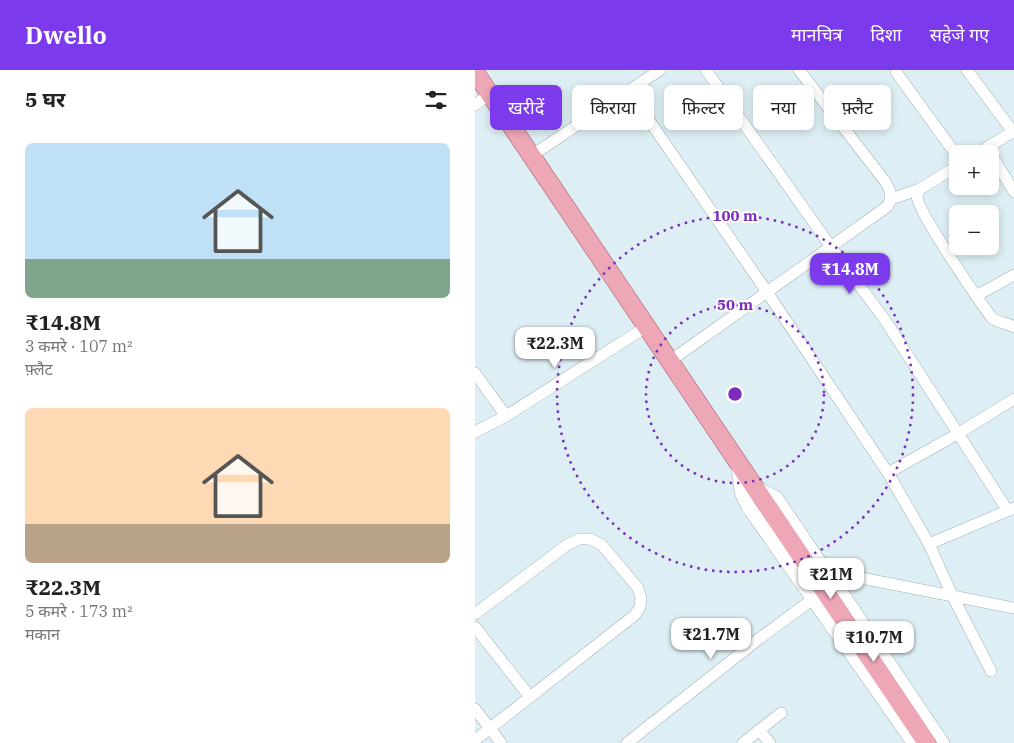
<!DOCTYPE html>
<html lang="hi">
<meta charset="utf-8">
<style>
:root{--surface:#fff;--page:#f6f6f6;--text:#222;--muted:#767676;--accent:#7c3aed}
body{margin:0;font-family:"IBM Plex Serif","Noto Sans Devanagari",serif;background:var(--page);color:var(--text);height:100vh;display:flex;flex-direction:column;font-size:19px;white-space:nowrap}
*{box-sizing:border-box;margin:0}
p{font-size:16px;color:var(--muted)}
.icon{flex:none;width:28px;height:28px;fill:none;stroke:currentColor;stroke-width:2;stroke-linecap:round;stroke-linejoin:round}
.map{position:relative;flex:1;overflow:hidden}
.sheet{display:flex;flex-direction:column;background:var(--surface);width:475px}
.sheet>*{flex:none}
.hud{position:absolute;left:15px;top:15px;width:449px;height:45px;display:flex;gap:10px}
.tools{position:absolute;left:474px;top:75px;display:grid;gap:10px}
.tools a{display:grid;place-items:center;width:50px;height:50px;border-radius:8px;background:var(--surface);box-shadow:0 2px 8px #0003;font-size:25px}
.price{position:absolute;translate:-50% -42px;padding:0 11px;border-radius:10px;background:#fff;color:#222;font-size:16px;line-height:32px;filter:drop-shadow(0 1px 2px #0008)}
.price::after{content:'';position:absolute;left:50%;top:30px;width:15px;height:11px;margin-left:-8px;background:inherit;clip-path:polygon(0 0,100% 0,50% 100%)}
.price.current{background:var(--accent);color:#fff}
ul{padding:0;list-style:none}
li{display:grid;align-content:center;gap:10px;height:265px;padding:0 25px}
li span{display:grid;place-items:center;height:155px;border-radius:8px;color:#555}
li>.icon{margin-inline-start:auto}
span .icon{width:90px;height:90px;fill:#fffc;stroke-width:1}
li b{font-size:21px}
h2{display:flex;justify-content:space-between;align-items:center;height:60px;padding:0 25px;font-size:21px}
.pill{padding:0 18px;border-radius:8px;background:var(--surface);box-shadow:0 2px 8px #0003;font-size:18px;line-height:45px}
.pill.current{background:var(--accent);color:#fff}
header{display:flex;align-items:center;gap:30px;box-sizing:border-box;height:70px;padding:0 25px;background:var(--accent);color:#fff}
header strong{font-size:24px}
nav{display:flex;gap:28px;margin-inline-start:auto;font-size:18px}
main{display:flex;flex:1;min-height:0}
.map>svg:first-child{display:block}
</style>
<header>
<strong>Dwello</strong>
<nav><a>मानचित्र</a><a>दिशा</a><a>सहेजे गए</a></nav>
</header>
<main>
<section class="sheet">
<h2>5 घर<svg class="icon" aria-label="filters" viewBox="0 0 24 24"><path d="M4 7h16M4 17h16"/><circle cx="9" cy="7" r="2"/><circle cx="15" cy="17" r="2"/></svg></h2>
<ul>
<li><span style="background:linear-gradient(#bfe0f5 75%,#7fa58c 0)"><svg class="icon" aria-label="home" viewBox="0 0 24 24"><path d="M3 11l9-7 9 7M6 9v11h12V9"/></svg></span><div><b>₹14.8M</b><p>3 कमरे · 107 m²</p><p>फ़्लैट</p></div></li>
<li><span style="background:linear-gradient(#ffd9b3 75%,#b9a48a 0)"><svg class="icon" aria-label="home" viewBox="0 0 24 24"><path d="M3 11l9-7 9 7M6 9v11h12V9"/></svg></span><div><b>₹22.3M</b><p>5 कमरे · 173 m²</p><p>मकान</p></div></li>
</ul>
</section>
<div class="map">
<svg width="539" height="673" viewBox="0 0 539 673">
<rect width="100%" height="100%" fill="#ddeff4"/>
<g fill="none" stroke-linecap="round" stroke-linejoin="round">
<defs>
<g id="minor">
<path d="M 231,0 L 356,177 L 410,250 L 533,441"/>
<path d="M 492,0 L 538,62"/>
<path d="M 421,2 L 482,86"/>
<path d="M 154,21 L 292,222 L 413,403 L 454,474 L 477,525 L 516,601"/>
<path d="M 0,35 L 15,24"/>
<path d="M 512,77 L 539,122"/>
<path d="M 502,84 L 539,61"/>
<path d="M 56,86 L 185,0"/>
<path d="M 482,96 L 445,119 C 445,120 442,125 442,126 C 442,141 505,232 517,248 C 524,254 532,252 539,257"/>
<path d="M 416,129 L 445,119"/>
<path d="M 501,226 L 539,205"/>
<path d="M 195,291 L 413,136 C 418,125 415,119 409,110 L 324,0"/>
<path d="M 0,303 L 31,346"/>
<path d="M 0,362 L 31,346 L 171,257"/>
<path d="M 413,403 L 484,363 L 539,329"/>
<path d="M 282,417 L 302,427 L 344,489 L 351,497 L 366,504 L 539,538"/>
<path d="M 454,474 L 539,438"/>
<path d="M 351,497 L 469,673"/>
<path d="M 0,544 L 92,475 L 104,469 L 115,469 L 127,475 L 163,518 L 166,528 L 165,537 L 160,545 L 0,670"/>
<path d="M 0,557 L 55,627"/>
<path d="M 0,639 L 26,673"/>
<path d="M 284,660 L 295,673"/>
<path d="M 152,673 L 285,568 L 338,529"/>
<path d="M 268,673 L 306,643"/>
</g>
<path id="tertiary" d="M 263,395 L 267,423 L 273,436 L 439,673"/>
<path id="primary" d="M 0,2 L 452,673"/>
</defs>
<!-- minor casing -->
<use href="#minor" stroke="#9fb0b5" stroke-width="12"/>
<!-- tertiary casing -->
<use href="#tertiary" stroke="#9fb0b5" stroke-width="15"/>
<!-- primary casing -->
<use href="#primary" stroke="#a4596b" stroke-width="19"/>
<!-- minor -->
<use href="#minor" stroke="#fff" stroke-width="11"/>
<!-- tertiary -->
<use href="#tertiary" stroke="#fff" stroke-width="14"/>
<!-- primary -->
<use href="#primary" stroke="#eea7b7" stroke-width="18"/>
</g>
<!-- distance rings -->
<g fill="none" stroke="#7b2cbf" stroke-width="2.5" stroke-dasharray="2.5 5">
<circle cx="260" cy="324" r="89"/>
<circle cx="260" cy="324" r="178"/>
</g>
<circle cx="260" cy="324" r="8" fill="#7b2cbf" stroke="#fff" stroke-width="2.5"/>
<g font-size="15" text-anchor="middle" font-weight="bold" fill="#7b2cbf" stroke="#fff" stroke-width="4" stroke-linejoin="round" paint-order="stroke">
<text x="260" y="151">100 m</text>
<text x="260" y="240">50 m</text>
</g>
</svg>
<div class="tools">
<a>+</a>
<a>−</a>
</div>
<b class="price current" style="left:375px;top:225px">₹14.8M</b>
<b class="price" style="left:80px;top:299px">₹22.3M</b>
<b class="price" style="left:356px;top:530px">₹21M</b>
<b class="price" style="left:236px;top:590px">₹21.7M</b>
<b class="price" style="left:399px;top:593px">₹10.7M</b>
<div class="hud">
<a class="pill current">खरीदें</a>
<a class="pill">किराया</a>
<a class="pill">फ़िल्टर</a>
<a class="pill">नया</a>
<a class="pill">फ़्लैट</a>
</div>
</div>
</main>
